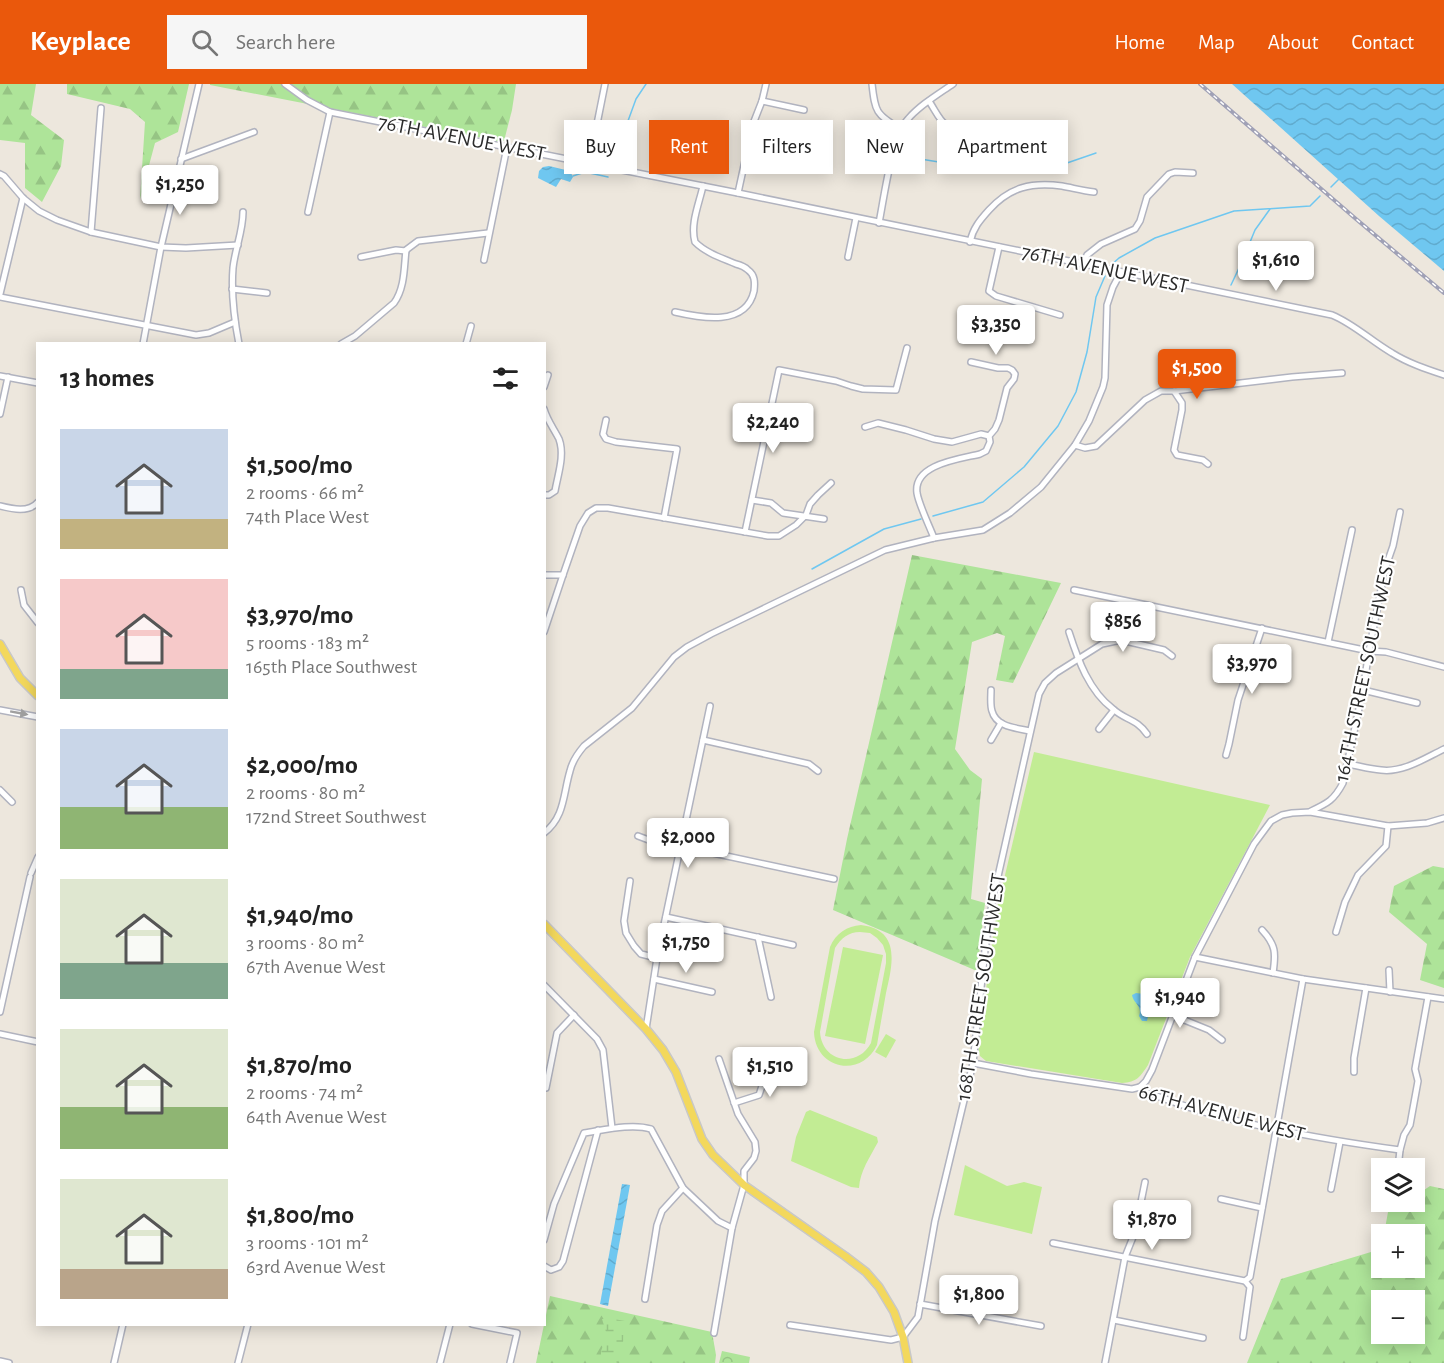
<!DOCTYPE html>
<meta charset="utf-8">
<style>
:root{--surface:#fff;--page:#f6f6f6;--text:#222;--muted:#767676;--accent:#ea580c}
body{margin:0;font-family:"Alegreya Sans",sans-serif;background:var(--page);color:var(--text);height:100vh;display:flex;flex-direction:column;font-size:22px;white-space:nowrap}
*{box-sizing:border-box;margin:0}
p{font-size:20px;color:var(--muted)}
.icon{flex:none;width:33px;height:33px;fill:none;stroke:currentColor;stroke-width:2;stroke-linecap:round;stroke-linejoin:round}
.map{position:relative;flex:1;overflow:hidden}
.side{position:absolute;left:36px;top:258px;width:510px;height:984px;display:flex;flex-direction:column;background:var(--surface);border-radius:0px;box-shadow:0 3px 15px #0003}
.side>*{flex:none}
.banner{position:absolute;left:564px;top:36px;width:570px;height:54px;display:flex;gap:12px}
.tools{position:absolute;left:1371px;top:1074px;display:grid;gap:12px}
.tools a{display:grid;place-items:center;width:54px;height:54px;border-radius:0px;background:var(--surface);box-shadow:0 3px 15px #0003;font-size:30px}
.price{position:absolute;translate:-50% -51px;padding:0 14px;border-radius:6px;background:#fff;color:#222;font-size:20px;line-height:39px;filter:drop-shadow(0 2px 3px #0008)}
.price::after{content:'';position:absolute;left:50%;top:36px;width:18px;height:14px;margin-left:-9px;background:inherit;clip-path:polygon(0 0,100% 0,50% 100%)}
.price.current{background:var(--accent);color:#fff}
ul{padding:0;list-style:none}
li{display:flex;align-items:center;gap:18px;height:150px;padding:0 24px}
li span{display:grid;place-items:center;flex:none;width:168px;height:120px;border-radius:0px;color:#555}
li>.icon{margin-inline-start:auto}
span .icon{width:72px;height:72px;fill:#fffc;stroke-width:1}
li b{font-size:26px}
h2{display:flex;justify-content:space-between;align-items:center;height:72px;padding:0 24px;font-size:26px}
.pill{padding:0 21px;border-radius:0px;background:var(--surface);box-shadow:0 3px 15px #0003;font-size:21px;line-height:54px}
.pill.current{background:var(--accent);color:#fff}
header{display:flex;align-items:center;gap:36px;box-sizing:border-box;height:84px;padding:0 30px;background:var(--accent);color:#fff}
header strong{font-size:28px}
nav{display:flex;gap:33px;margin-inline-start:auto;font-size:21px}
.search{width:420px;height:54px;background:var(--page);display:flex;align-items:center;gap:15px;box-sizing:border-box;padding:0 21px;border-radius:0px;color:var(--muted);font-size:22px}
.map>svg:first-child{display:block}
</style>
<header>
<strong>Keyplace</strong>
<div class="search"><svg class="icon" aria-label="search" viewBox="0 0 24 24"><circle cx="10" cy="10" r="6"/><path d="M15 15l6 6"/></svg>Search here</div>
<nav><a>Home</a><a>Map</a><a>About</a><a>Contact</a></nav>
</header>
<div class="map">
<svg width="1444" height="1279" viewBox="0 0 1444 1279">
<defs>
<pattern id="forest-firs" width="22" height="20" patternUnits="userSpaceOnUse" patternTransform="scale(1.5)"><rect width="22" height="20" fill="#aee499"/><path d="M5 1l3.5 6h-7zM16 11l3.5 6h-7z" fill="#96c484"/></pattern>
<pattern id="wetland-marsh" width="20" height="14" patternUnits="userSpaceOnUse" patternTransform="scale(1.5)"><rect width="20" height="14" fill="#aee499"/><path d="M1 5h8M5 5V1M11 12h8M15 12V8" fill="none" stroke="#96c484"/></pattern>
<pattern id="park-crowns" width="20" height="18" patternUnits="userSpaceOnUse" patternTransform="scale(1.5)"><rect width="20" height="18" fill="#aee499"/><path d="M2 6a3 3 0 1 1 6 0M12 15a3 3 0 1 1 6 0" fill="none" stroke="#96c484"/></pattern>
<pattern id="water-waves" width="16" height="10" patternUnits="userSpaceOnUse" patternTransform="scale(1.5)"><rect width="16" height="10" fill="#6fc7f0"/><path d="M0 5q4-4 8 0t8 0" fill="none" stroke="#60abce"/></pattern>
</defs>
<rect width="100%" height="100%" fill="#ede7dd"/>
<!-- forest -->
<g fill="url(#forest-firs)" fill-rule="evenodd">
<path d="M 0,0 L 36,0 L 31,31 L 64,56 L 61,82 L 42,118 L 25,104 L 25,59 L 0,56 Z"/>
<path d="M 67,0 L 189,0 L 178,48 L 155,59 L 140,115 L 145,38 L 130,25 L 67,10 Z"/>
<path d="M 210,0 L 516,0 L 512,26 L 504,57 L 497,57 L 210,1 Z"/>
<path d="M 912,471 L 1061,499 L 1013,599 L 996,596 L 1005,552 L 997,549 L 972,558 L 955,665 L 970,686 L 982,695 L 971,815 L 985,819 L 977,887 L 833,826 L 847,755 Z"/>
<path d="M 1433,782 L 1444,784 L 1444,904 L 1420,896 L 1427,860 L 1389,828 L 1394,802 Z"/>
<path d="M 1430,1102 L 1444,1105 L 1444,1279 L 1247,1279 L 1281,1195 L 1381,1165 L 1382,1184 L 1414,1184 L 1414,1150 L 1384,1150 L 1388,1128 L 1405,1118 L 1414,1118 L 1415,1112 ZM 1382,1216 L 1414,1216 L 1414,1250 L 1382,1250 Z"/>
<path d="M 550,1212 L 712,1248 L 716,1271 L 715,1279 L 536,1279 Z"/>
</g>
<!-- wetland -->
<path fill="url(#wetland-marsh)" d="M 602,1235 L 614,1235 L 625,1237 L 622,1269 L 617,1279 L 601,1279 L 601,1267 L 607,1251 Z"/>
<!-- park -->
<path fill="url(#park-crowns)" d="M 722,1267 L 750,1273 L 749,1279 L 719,1279 Z"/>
<!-- pitch -->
<g fill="#c2ec94" fill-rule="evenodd">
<path d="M 1034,668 L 1270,721 L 1190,873 L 1148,981 C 1140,993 1137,998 1122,999 L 986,977 L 980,972 L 978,964 L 997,825 Z"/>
<path d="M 861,841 C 902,846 892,882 886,909 C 883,926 880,943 877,961 C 861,995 815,985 814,948 L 830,863 C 836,849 847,842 861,841 ZM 860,848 L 870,849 L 877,854 L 883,861 L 886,870 L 886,879 L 871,959 C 857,985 822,978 820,948 L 835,864 C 841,854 849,848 860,848 Z"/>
<path d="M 843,863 L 883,871 L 865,960 L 825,952 Z"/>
<path d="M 886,950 L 896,956 L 886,974 L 875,968 Z"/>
<path d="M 810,1026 L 877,1053 L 878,1058 C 870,1073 860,1087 859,1104 L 851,1103 L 791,1077 L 796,1053 L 806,1028 Z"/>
<path d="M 965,1081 L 1007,1102 L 1024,1098 L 1042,1103 L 1032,1150 L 954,1131 Z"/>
</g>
<!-- water -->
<g fill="url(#water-waves)">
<path d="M 1232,0 L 1444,0 L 1444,187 L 1379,132 Z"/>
<path d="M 549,82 L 570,87 L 573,93 L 570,98 L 561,95 L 556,103 L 538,94 L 539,87 L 543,83 Z"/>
<path d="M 1150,905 L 1157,906 L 1159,908 L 1151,920 L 1147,937 L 1142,937 L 1139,932 C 1143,922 1133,919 1132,911 L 1136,909 L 1144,910 Z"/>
<path d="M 622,1100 L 630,1101 L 608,1222 L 600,1220 Z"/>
</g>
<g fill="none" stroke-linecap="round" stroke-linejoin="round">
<!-- stream -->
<g stroke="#6fc7f0" stroke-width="1.5">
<path d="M 902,72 L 994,87 L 1035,85 L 1067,79 L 1096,69"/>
<path d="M 613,78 L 636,15 L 646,0"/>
<path d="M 573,92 L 585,88 L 608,93"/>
<path d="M 1331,103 L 1339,95"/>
<path d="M 1241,180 L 1255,146 L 1270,125"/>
<path d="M 1110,182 L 1119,174 L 1155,154 L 1234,127 L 1310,122 L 1320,112"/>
<path d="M 1231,201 L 1239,184"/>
<path d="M 933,432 L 983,418 L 1024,383 L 1058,342 L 1076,308 L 1087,268 L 1096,213 L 1105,192"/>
<path d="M 812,485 L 884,445 L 921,435"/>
</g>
<defs>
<g id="minor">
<path d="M 285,0 L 307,16 L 330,28 L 738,109 L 1332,231 C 1354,240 1371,257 1392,269 C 1408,279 1426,285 1444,291"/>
<path d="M 872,0 C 875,28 876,30 900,45"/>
<path d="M 762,17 L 804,26"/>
<path d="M 929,17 C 943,39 940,42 967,47"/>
<path d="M 181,75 L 254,48"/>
<path d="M 589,80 L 605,0"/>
<path d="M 0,90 L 4,92 L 23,114 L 39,127 L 57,136 L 91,148 L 161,163 L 186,164 L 238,161"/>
<path d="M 738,109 L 753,40 L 762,17 L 766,0"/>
<path d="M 308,128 L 330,28"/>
<path d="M 879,139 C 884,114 892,52 908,35 C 920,21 937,11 953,0"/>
<path d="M 91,148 L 101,24"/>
<path d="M 970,158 C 973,144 980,136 989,126 C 1010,103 1031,98 1062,102 C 1073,104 1083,107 1094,108"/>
<path d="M 999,163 L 989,207 L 996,212 L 1060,231"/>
<path d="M 361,173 L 396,166 L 406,167"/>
<path d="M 848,173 L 856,134"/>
<path d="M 484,176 L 507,63"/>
<path d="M 1083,180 L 1087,171 L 1101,160 L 1135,145 L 1140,137 L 1147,113 L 1169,90 L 1175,88 L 1193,89"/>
<path d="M 232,205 L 267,209"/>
<path d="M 0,210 L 23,114"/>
<path d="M 0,213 L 196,251 L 209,249 L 235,238"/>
<path d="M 675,228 C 701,234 746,243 754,207 C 755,198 755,191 748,186 C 745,183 740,181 736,180 C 722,174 706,169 695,158 C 690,140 699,120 703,102"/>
<path d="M 143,260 L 161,163 L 199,0"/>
<path d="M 239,260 C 234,234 231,209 233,184 C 235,165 243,147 243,128"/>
<path d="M 341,260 L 355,252 L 394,219 C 405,204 404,183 406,166 L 418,157 L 488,149"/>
<path d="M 466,260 L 471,242"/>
<path d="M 0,292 L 38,299"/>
<path d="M 544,303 L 548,291"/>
<path d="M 1174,307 L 1182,319 L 1182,326 L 1174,366 L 1177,371 L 1203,376 L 1208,380"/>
<path d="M 544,325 C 547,336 554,345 559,355 C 565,371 558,390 555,407 L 549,411 L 544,411"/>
<path d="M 0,330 L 8,293"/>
<path d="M 606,336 L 603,350 L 606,355 L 616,358 L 677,365 L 664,434"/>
<path d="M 865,343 L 878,339 L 906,346 L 934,355 L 952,358 L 981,350 L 989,352"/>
<path d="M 1075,361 L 1085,364 L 1096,362 L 1145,316 L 1161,307 L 1174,307 L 1292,293 L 1342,289"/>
<path d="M 752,416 L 771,419 L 783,429 L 824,435"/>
<path d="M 0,422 C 12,425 29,429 38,418"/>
<path d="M 745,448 L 779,286 L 836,297 L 851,302 L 863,305 L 896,306 L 907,264"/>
<path d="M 934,454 C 929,441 919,421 917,409 C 913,380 960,375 980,370 L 986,367 L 990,358 L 989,352 L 995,345 L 999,336 L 1007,304 L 1014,295 L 1015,290 L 1012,286 L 1008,284 L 998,284 L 971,278"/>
<path d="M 544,491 L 563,491"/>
<path d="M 21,506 L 24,521 L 38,539"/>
<path d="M 1074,506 L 1369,567 L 1386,568 L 1444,583"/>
<path d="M 544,548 L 563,491 L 580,442 L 588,429 L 596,424 L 608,424 L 768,452 L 779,452 L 796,441 L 806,431 L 810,420 L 818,411 L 831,399"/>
<path d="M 1069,548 C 1078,576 1089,607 1113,625 C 1125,636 1137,635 1147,650"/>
<path d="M 1328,558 L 1352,446"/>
<path d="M 991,606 C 991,613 990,621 992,627 C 996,643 1016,644 1030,647"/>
<path d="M 1363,606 L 1417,619"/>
<path d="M 0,626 L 38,633"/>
<path d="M 1099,645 L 1114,626"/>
<path d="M 703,656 L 809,680 L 818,687"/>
<path d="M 991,656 L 1001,639"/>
<path d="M 1226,671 L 1229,660 L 1238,616 L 1262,544"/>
<path d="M 1348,680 C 1359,682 1370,685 1381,686 C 1403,689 1425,674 1444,665"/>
<path d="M 0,706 L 12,718"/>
<path d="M 1311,727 C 1328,719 1334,716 1343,699 L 1363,606 L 1369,567 L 1385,485 L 1393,462 L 1400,428"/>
<path d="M 544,749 C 565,733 563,710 570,687 C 572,678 578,669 584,662 L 632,624 L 674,573 L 687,563 L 711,550 L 885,466 L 934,454 L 983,446 L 1010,429 L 1041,403 L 1075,361 L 1089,337 L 1103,303 L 1105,294 L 1107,221 L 1113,203 L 1121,188"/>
<path d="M 638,752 L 654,758 L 680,762 L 834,795"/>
<path d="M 31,789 L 38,773"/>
<path d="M 630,797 L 624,837 L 626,849 L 634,862 L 641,870 L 657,874"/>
<path d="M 666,833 L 793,861"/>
<path d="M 1262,846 C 1276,861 1276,869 1273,889"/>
<path d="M 1336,848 L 1345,818 L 1358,791 L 1386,762 L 1388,742"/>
<path d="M 758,853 L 771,913"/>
<path d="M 1195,873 L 1303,895 L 1444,915"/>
<path d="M 1389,886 L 1390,908"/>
<path d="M 654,895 L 712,908"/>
<path d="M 544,901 L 597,955 L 603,966 L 612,1044"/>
<path d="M 0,928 L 30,793"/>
<path d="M 1172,931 L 1209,946 L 1222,956"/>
<path d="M 646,945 L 657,874 L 710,622"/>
<path d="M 0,950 L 38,958"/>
<path d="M 973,979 L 1031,990 L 1132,1005 L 1140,1003"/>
<path d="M 1354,988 L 1354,974 L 1366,904"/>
<path d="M 1140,1003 L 1146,997 L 1152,986 L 1195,873 L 1254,760 L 1271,737 L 1282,731 L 1292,729 L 1310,728 L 1388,742 L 1427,739 L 1444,734"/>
<path d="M 1140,1003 L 1143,1007 C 1163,1014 1183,1022 1204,1028 C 1268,1046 1334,1057 1400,1066"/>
<path d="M 546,1004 L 557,949 L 574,931"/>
<path d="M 734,1019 L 759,1011 L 762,1002 L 766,976"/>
<path d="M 1398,1084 L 1400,1066 L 1404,1051 L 1410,1041 L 1418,997 L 1415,985 L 1428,913"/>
<path d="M 1331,1105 L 1340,1058"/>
<path d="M 1221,1115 L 1262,1124"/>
<path d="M 544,1156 L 554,1120 L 584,1049 C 604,1046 632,1039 651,1045 L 683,1104 L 718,1137 L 732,1144"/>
<path d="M 1053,1159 L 1245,1197"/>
<path d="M 544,1182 L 551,1186 L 559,1183 L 563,1177 L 598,1046"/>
<path d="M 645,1215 L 657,1141 L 662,1127 L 683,1104"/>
<path d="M 920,1220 L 1041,1242"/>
<path d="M 1114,1236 L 1203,1254"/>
<path d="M 472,1240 L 517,1249 L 510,1279"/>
<path d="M 790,1241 L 891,1256 L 903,1253 L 918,1233 L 935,1137 L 973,979 L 985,866 L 992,819 L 1039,610 L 1045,599 L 1056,589 L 1102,560 L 1121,556 L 1164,566 L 1172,572"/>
<path d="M 714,1249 L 732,1144 L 744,1101 L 744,1087 L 754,1074 L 756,1067 L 755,1058 L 738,1030 L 719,975"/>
<path d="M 1243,1253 L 1250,1203 L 1245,1197 L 1250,1193 L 1303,895"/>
<path d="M 0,1277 L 9,1279"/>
<path d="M 114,1279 L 123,1240"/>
<path d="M 238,1279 L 248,1240"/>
<path d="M 440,1279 L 450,1240"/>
<path d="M 1105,1279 L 1125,1173 L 1135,1148 L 1145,1098"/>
</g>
<g id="major">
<path d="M 0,560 L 20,594 L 38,612"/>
<path d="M 544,840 L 646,945 L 663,966 L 676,988 L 702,1055 L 713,1071 L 744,1101 L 845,1172 L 866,1188 L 879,1203 L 894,1228 L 903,1253 L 908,1279"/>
</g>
</defs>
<!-- minor casing -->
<use href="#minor" stroke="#b1b3bf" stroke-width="8"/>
<!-- major casing -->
<use href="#major" stroke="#c8c8c8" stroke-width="10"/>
<!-- minor -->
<use href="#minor" stroke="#fff" stroke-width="5"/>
<!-- major -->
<use href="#major" stroke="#f3d85c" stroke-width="7"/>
<defs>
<path id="rail" d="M 1200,0 L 1356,135 L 1444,209"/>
</defs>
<!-- rail casing -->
<use href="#rail" stroke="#a0a1b6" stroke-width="4"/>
<!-- rail -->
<use href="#rail" stroke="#fff" stroke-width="1.5" stroke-dasharray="4.5" stroke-linecap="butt"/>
</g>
<!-- one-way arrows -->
<defs><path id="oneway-solid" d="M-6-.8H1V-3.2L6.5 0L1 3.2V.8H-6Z" transform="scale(1.5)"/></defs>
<use fill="#a0a0a0" href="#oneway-solid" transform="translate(19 629) rotate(10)"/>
<g text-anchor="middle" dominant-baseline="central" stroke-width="4.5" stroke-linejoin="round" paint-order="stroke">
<!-- street labels -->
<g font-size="21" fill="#2b2b2b" stroke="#fff">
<text transform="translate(462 54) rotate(11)">76TH AVENUE WEST</text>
<text transform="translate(1105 185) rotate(12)">76TH AVENUE WEST</text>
<text transform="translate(1365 585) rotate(-78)">164TH STREET SOUTHWEST</text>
<text transform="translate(981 903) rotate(-81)">168TH STREET SOUTHWEST</text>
<text transform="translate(1222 1029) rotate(15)">66TH AVENUE WEST</text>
</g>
</g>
</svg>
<div class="tools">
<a><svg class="icon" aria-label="layers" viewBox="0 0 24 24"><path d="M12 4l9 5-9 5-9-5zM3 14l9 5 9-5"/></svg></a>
<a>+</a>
<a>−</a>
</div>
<b class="price" style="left:180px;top:132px">$1,250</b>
<b class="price" style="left:1276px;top:208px">$1,610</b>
<b class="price" style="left:996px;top:272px">$3,350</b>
<b class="price current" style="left:1197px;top:316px">$1,500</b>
<b class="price" style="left:773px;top:370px">$2,240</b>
<b class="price" style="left:1123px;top:569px">$856</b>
<b class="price" style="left:1252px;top:611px">$3,970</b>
<b class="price" style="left:688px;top:785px">$2,000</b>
<b class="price" style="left:686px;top:890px">$1,750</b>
<b class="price" style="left:1180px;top:945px">$1,940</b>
<b class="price" style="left:770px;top:1014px">$1,510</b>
<b class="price" style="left:1152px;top:1167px">$1,870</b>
<b class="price" style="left:979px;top:1242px">$1,800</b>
<div class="banner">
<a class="pill">Buy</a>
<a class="pill current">Rent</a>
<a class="pill">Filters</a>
<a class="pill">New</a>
<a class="pill">Apartment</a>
</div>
<section class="side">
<h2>13 homes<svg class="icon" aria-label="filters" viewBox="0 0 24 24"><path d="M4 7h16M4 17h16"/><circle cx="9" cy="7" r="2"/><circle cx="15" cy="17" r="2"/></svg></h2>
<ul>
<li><span style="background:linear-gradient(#c9d6e8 75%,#c2b280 0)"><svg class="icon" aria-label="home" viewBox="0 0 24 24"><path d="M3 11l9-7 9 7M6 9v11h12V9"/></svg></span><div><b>$1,500/mo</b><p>2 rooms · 66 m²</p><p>74th Place West</p></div></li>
<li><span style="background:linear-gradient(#f6c9c9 75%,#7fa58c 0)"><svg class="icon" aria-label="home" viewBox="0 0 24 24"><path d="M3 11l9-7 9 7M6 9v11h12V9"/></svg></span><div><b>$3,970/mo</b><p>5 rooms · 183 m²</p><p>165th Place Southwest</p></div></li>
<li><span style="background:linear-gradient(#c9d6e8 65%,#8fb573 0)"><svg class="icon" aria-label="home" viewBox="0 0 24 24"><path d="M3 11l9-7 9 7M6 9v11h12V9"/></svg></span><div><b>$2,000/mo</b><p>2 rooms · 80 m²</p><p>172nd Street Southwest</p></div></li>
<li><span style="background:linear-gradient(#dfe7d0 70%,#7fa58c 0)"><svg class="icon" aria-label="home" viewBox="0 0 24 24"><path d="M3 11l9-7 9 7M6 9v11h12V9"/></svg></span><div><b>$1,940/mo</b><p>3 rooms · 80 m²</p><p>67th Avenue West</p></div></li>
<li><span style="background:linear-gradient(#dfe7d0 65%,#8fb573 0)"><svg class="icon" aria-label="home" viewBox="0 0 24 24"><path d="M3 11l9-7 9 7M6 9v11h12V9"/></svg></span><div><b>$1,870/mo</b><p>2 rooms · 74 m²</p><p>64th Avenue West</p></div></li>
<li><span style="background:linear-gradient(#dfe7d0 75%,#b9a48a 0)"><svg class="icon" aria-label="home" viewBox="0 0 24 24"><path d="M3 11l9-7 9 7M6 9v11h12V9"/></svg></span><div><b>$1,800/mo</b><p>3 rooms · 101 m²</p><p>63rd Avenue West</p></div></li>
</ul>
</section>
</div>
